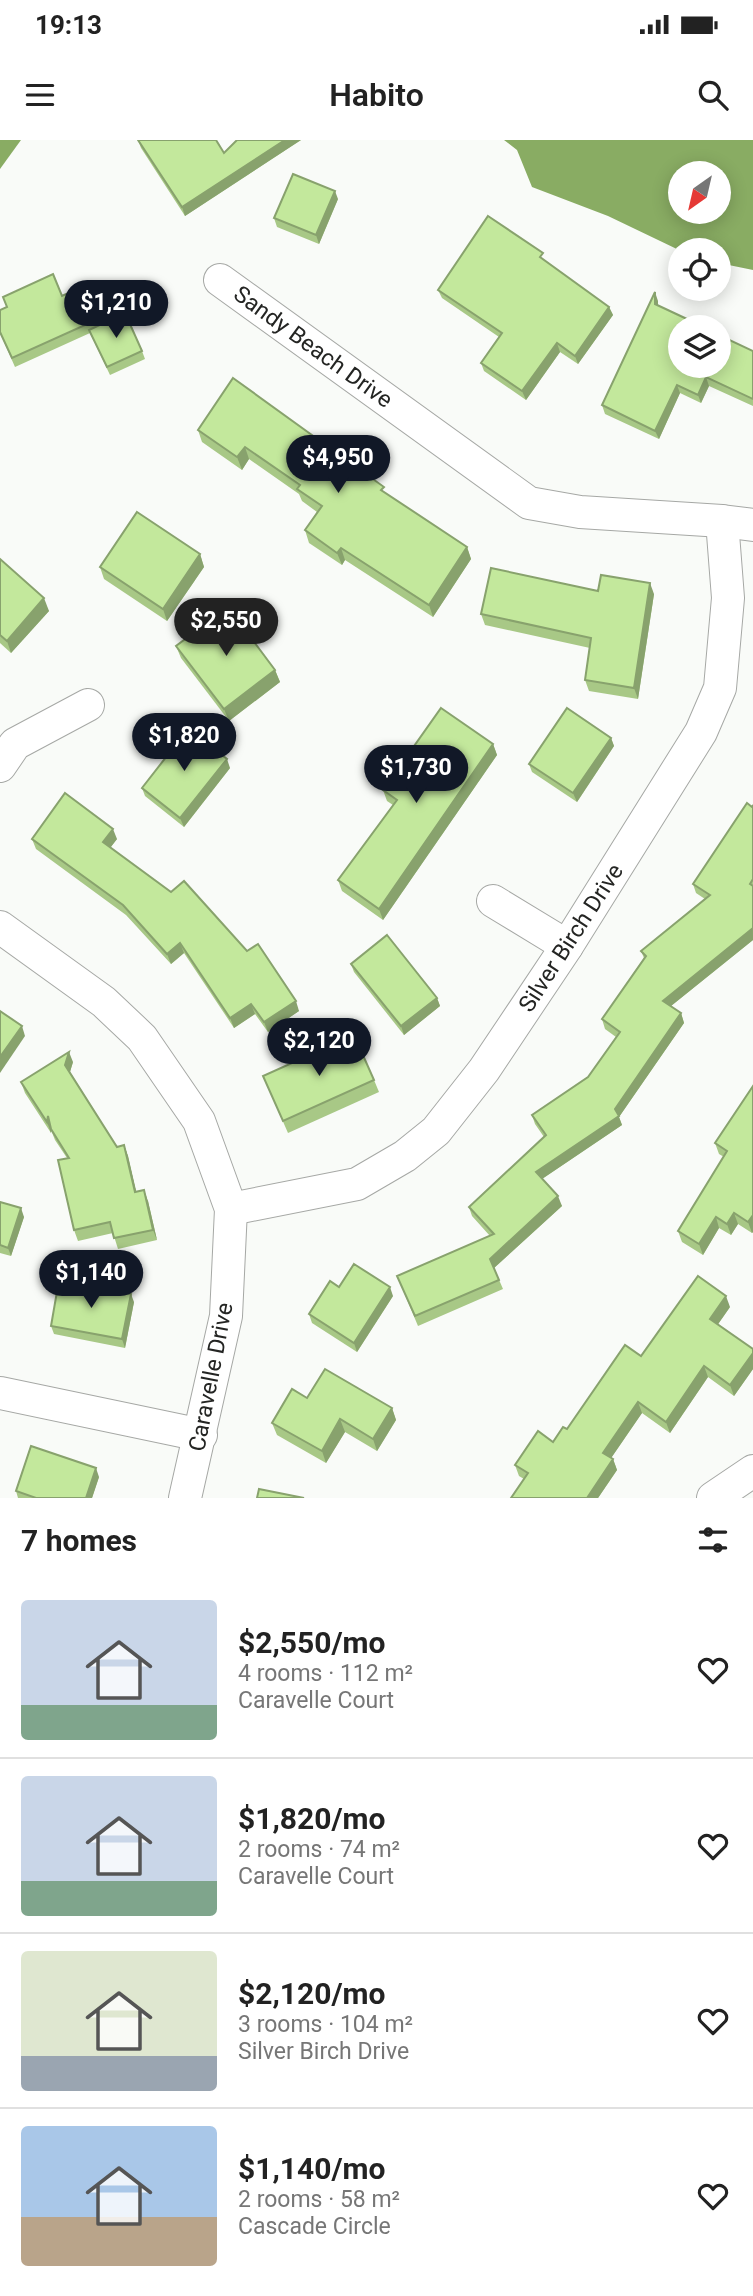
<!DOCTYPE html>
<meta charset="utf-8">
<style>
:root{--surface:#fff;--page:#f2f2f2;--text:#222;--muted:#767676;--line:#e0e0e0;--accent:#111827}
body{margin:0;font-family:Roboto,sans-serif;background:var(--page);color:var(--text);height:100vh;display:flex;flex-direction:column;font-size:26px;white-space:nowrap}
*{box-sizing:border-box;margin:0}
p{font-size:23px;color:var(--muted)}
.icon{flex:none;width:38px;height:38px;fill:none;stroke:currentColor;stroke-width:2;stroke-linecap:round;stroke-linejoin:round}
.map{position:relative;height:1358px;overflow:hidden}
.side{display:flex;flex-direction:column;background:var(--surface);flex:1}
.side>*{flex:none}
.needle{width:46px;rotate:214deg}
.buttons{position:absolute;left:668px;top:21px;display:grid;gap:14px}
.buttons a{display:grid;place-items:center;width:63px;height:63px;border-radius:50%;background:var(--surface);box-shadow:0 4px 18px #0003;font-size:35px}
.price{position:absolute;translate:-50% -60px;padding:0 16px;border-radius:24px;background:var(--accent);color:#fff;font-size:23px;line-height:46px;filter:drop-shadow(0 2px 4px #0008)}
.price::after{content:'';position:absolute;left:50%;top:42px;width:21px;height:16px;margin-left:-10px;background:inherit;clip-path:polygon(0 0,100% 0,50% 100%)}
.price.selected{background:#222;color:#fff}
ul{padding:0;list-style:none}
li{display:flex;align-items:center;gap:21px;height:175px;padding:0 21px}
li+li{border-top:2px solid var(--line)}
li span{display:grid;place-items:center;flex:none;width:196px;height:140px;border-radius:7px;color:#555}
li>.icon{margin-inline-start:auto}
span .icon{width:84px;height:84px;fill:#fffc;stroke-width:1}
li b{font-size:30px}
h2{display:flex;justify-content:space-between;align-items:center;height:84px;padding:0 21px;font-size:30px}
.status{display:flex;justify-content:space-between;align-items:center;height:49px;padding:0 35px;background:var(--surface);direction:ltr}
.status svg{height:19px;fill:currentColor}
header{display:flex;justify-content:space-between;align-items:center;height:91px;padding:0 21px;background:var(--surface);font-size:32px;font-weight:600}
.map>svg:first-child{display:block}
</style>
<div class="status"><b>19:13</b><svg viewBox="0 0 49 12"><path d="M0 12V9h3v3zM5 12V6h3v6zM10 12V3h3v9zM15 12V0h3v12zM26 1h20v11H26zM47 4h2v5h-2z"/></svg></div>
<header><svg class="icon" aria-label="menu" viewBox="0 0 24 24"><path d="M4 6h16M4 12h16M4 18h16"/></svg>Habito<svg class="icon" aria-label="search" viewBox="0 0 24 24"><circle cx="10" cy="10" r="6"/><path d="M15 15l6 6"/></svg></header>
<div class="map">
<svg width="753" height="1358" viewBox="0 0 753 1358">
<rect width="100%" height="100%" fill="#f9fbf8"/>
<!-- water -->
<g fill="#89ac63" fill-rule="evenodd">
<path d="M 0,0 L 21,0 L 0,29 Z"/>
<path d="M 504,0 L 753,0 L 753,130 L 719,123 L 719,110 L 681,111 L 608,76 L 532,47 L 517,10 ZM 681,33 L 719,33 L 719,72 L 681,72 Z"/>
</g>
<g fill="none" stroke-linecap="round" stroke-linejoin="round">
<defs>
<g id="minor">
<path d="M 220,140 L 529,363 L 580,372 L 722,381 L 753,385"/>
<path d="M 0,626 L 15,604 L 88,565"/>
<path d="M 493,761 L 567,806"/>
<path d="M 0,787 L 104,862 L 142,898 L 199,981 L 231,1069 L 226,1176 L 185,1358"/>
<path d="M 231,1069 L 357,1044 L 405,1016 L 436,991 L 484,930 L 567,806 L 701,592 L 720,548 L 728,458 L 722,381"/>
<path d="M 0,1253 L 201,1295"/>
<path d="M 713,1358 L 753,1331"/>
</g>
</defs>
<!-- minor casing -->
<use href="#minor" stroke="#a6a8a5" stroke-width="34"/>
<!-- minor -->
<use href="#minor" stroke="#fff" stroke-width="32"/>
</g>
<!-- wall -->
<g fill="#a8c886">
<path d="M 138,0 L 224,13 L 237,0 L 301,0 L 185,76 L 141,8 Z"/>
<path d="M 338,59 L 319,104 L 277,87 L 274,78 Z"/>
<path d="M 546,121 L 609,167 L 613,175 L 578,224 L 560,212 L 526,260 L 484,231 L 481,223 L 499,197 L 442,158 L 438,150 Z"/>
<path d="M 62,156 L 94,181 L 96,187 L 142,211 L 145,219 L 110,235 L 90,193 L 15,227 L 0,193 L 0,170 L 7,167 L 3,157 Z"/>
<path d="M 658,161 L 658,166 L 753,211 L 753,266 L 709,246 L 701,263 L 680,253 L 659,299 L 605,274 L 602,265 Z"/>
<path d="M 198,290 L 386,354 L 467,407 L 471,419 L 433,477 L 345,420 L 342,425 L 309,403 L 305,390 L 317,372 L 302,361 L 299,354 L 249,319 L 242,330 L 202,302 Z"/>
<path d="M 200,414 L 204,427 L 167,481 L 104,439 L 100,427 Z"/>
<path d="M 0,419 L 49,471 L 11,513 L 0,503 Z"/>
<path d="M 598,451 L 654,454 L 638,559 L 589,551 L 585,540 L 590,508 L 485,485 L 481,474 Z"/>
<path d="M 176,506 L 275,530 L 280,542 L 229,581 L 181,518 Z"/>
<path d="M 611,598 L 614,606 L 577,662 L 532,632 L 529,624 Z"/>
<path d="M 493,604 L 497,615 L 383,780 L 342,751 L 338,740 L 393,665 L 387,661 L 383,650 Z"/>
<path d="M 230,628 L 184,687 L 145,656 L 142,648 Z"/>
<path d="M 753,665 L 753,800 L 671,866 L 681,873 L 684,883 L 619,977 L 622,985 L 542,1039 L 562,1066 L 494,1128 L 503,1149 L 418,1186 L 397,1136 L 490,1096 L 472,1076 L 469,1067 L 544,997 L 535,984 L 532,975 L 588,937 L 616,897 L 605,889 L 602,879 L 644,818 L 641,811 L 705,759 L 696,753 L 693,744 Z"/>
<path d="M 32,699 L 117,699 L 110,708 L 299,871 L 268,892 L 255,874 L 234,888 L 184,813 L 171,824 L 126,775 L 36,709 Z"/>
<path d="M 351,824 L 437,858 L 440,866 L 404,895 L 354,832 Z"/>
<path d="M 73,922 L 70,932 L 117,1007 L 124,1005 L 128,1016 L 136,1052 L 148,1061 L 157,1100 L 118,1109 L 113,1093 L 78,1101 L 74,1090 L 67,1018 L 55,1000 L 51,990 L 51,993 L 25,953 L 21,942 Z"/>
<path d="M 263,936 L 374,940 L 379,952 L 288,993 Z"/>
<path d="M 753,946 L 753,1092 L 752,1093 L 738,1084 L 731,1095 L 719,1088 L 703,1115 L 682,1102 L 678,1091 L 724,1017 L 719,1014 L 715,1003 Z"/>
<path d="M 0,1062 L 24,1077 L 11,1116 L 0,1113 Z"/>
<path d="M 393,1156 L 357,1212 L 312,1183 L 309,1174 Z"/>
<path d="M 134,1162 L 125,1208 L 54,1194 L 51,1186 Z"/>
<path d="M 730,1167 L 718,1184 L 753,1209 L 753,1229 L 734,1256 L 708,1237 L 670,1293 L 642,1273 L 611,1318 L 613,1319 L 617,1330 L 598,1358 L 511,1358 L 524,1339 L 519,1336 L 515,1325 L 553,1302 L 641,1216 Z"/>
<path d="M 307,1258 L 392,1268 L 396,1280 L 377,1311 L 345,1292 L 326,1323 L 277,1295 L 272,1283 Z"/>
<path d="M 99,1337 L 92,1358 L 18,1358 L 16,1351 Z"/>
</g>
<!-- shaded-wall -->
<g fill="#88a26d">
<path d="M 285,0 L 301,0 L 185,76 L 182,67 Z"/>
<path d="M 335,51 L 338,59 L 319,104 L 316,95 Z"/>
<path d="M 655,152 L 658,161 L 658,173 L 655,164 Z"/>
<path d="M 609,167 L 613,175 L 578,224 L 575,216 Z"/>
<path d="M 557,203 L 560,212 L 526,260 L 522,251 Z"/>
<path d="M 706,237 L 709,246 L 701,263 L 698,255 Z"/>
<path d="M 677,245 L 680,253 L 659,299 L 655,291 Z"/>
<path d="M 245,307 L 249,319 L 242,330 L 237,317 Z"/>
<path d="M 467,407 L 471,419 L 433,477 L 429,465 Z"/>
<path d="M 341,408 L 345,420 L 342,425 L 337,413 Z"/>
<path d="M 200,414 L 204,427 L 167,481 L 163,469 Z"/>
<path d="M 650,443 L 654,454 L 638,559 L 634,548 Z"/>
<path d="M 44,458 L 49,471 L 11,513 L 7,501 Z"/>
<path d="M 275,530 L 280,542 L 229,581 L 224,569 Z"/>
<path d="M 611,598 L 614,606 L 577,662 L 573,653 Z"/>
<path d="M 493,604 L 497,615 L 383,780 L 379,769 Z"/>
<path d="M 227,619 L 230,628 L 184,687 L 180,678 Z"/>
<path d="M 113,689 L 117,699 L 107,712 L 103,702 Z"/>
<path d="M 753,788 L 753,800 L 666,870 L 663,861 Z"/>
<path d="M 180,803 L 184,813 L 171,824 L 167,814 Z"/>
<path d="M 437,858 L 440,866 L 404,895 L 401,886 Z"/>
<path d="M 296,861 L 299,871 L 268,892 L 264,882 Z"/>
<path d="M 251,864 L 255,874 L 234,888 L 230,878 Z"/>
<path d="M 681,873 L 684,883 L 619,977 L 622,985 L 539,1041 L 536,1032 L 615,969 Z"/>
<path d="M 22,886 L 25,896 L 0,933 L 0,917 Z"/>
<path d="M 69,912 L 73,922 L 69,935 L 65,925 Z"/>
<path d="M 48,976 L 52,987 L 51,993 L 47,982 Z"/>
<path d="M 124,1005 L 128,1016 L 139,1063 L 135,1052 Z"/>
<path d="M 144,1050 L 148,1061 L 157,1100 L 153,1090 Z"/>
<path d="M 558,1056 L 562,1066 L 494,1128 L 490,1119 Z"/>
<path d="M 21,1068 L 24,1077 L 11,1116 L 8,1108 Z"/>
<path d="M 734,1073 L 738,1084 L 731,1095 L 727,1084 Z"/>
<path d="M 753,1075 L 753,1092 L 752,1093 L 748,1082 Z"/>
<path d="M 716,1077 L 719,1088 L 703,1115 L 699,1104 Z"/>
<path d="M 390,1147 L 393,1156 L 357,1212 L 354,1203 Z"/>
<path d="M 131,1154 L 134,1162 L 125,1208 L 122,1199 Z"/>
<path d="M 726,1156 L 730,1167 L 714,1190 L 710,1179 Z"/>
<path d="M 753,1213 L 753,1229 L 734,1256 L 730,1245 Z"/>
<path d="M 704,1226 L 708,1237 L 670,1293 L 666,1282 Z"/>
<path d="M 638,1262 L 642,1273 L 607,1324 L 603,1313 Z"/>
<path d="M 392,1268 L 396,1280 L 377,1311 L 373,1299 Z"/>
<path d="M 340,1279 L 345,1292 L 326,1323 L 322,1311 Z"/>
<path d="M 613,1319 L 617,1330 L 598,1358 L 587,1358 Z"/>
<path d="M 96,1328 L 99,1337 L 92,1358 L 86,1358 Z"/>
</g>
<!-- building -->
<g fill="#c3e89c" stroke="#88a26d" stroke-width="2">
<path d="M 138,0 L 216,0 L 224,13 L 237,0 L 285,0 L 182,67 Z"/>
<path d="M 293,34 L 335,51 L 316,95 L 274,78 Z"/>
<path d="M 488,76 L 543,113 L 540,117 L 609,167 L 575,216 L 557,203 L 522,251 L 481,223 L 502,193 L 438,150 Z"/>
<path d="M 53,134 L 62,156 L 79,148 L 94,181 L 12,218 L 0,192 L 0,170 L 7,167 L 3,157 Z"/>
<path d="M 655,152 L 655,164 L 704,187 L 681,187 L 681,226 L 719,226 L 719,195 L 753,211 L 753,259 L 706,237 L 698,255 L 677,245 L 655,291 L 602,265 Z"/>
<path d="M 125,173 L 142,211 L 107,227 L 89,190 Z"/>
<path d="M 233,238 L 384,347 L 381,350 L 467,407 L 429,465 L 341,408 L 337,413 L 305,390 L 322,366 L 297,349 L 300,345 L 245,307 L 237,317 L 198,290 Z"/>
<path d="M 137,372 L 200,414 L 163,469 L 100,427 Z"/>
<path d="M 0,419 L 44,458 L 7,501 L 0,495 Z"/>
<path d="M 491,428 L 598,451 L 601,435 L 650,443 L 634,548 L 585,540 L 591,498 L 481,474 Z"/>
<path d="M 228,467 L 275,530 L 224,569 L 176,506 Z"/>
<path d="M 441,568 L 493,604 L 379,769 L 338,740 L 397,660 L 383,650 Z"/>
<path d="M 567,568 L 611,598 L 573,653 L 529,624 Z"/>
<path d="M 188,589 L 227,619 L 180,678 L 142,648 Z"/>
<path d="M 65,653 L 113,689 L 103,702 L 171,752 L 184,741 L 247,811 L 258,804 L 296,861 L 264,882 L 251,864 L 230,878 L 180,803 L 167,814 L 123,765 L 32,699 Z"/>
<path d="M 747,663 L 752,667 L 753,665 L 753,739 L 750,744 L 753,746 L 753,788 L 663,861 L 681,873 L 615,969 L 619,976 L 536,1032 L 558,1056 L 490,1119 L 499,1140 L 415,1176 L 397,1136 L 494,1094 L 469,1067 L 546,995 L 532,975 L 588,937 L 620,892 L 602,879 L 646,816 L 641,811 L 710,755 L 693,744 Z"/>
<path d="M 387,795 L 437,858 L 401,886 L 351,824 Z"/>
<path d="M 0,871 L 22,886 L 0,917 Z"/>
<path d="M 354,895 L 374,940 L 283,981 L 263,936 Z"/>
<path d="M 69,912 L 65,925 L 117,1007 L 124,1005 L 135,1052 L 144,1050 L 153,1090 L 114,1098 L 110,1082 L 74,1090 L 58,1020 L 69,1018 L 51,989 L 48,976 L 47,982 L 21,942 Z"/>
<path d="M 753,946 L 753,1075 L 748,1082 L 734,1073 L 727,1084 L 716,1077 L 699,1104 L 678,1091 L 727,1011 L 715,1003 Z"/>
<path d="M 0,1062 L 21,1068 L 8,1108 L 0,1105 Z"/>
<path d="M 354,1124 L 390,1147 L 354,1203 L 309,1174 L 330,1141 L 339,1147 Z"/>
<path d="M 698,1136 L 726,1156 L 710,1179 L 753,1209 L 753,1213 L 730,1245 L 704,1226 L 666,1282 L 638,1262 L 603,1313 L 613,1319 L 587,1358 L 511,1358 L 528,1333 L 515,1325 L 538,1291 L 553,1302 L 563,1287 L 567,1289 L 625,1205 L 641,1216 Z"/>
<path d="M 59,1140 L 131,1154 L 122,1199 L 51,1186 Z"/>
<path d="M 325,1229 L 392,1268 L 373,1299 L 340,1279 L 322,1311 L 272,1283 L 292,1249 L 307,1258 Z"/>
<path d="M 31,1306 L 96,1328 L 86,1358 L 36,1358 L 16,1351 Z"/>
<path d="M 259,1349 L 304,1358 L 257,1358 Z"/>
</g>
<g text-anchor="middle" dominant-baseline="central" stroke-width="6" stroke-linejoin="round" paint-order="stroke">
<!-- street labels -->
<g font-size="23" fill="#242523" stroke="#fff">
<text transform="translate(313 207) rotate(36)">Sandy Beach Drive</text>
<text transform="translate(571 798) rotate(-57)">Silver Birch Drive</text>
<text transform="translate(211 1237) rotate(-79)">Caravelle Drive</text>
</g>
</g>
</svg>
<div class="buttons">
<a><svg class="needle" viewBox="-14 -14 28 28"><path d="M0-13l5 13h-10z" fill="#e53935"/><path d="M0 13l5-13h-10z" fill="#767676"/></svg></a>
<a><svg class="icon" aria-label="locate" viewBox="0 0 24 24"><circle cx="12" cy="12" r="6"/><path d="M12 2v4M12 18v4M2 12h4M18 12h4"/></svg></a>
<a><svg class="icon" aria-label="layers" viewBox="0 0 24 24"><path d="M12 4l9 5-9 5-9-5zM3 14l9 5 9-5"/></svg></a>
</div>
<b class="price" style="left:116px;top:200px">$1,210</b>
<b class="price" style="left:338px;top:355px">$4,950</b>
<b class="price selected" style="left:226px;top:518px">$2,550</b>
<b class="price" style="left:184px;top:633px">$1,820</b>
<b class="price" style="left:416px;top:665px">$1,730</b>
<b class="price" style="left:319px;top:938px">$2,120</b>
<b class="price" style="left:91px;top:1170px">$1,140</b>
</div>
<section class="side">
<h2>7 homes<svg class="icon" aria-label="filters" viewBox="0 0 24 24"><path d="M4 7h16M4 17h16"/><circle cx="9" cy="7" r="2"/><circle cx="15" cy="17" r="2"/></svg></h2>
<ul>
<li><span style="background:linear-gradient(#c9d6e8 75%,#7fa58c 0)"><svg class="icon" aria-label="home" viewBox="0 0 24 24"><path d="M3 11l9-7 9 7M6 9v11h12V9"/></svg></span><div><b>$2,550/mo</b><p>4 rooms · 112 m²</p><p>Caravelle Court</p></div><svg class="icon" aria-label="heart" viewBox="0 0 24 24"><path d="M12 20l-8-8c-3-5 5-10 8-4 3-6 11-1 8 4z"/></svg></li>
<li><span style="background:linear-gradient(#c9d6e8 75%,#7fa58c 0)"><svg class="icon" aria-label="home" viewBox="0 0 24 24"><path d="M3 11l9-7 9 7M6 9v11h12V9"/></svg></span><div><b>$1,820/mo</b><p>2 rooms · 74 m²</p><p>Caravelle Court</p></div><svg class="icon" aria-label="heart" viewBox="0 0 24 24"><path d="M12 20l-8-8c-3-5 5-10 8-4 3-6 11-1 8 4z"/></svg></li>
<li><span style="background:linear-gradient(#dfe7d0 75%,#9aa5b1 0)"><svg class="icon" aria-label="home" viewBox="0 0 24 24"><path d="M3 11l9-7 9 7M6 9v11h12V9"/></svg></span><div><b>$2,120/mo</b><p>3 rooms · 104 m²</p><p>Silver Birch Drive</p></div><svg class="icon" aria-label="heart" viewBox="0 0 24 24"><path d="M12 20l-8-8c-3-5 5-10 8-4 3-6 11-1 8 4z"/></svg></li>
<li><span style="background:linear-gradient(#a9c7e8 65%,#b9a48a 0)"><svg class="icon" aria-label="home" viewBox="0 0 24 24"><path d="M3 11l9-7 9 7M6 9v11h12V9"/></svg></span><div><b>$1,140/mo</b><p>2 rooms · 58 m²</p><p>Cascade Circle</p></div><svg class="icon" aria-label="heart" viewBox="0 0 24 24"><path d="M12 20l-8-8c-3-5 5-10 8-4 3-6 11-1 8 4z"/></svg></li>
</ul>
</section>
